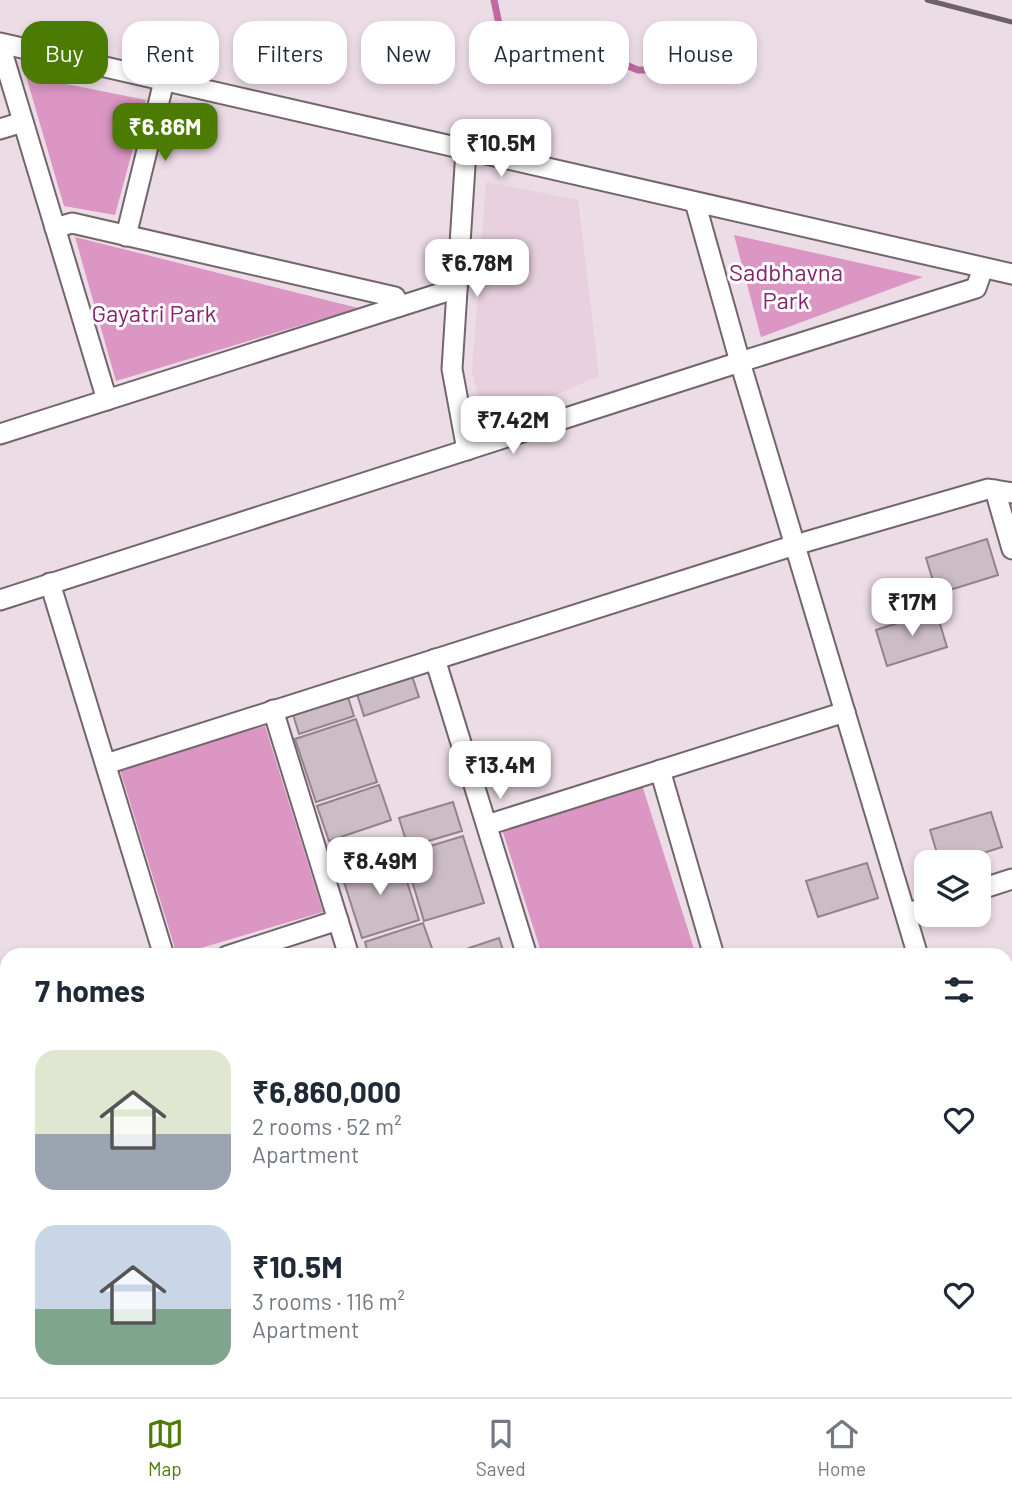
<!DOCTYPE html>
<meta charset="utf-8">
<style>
:root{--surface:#fff;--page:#f2f2f3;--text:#1f2937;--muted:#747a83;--line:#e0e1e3;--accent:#4c7b02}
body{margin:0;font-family:Barlow,sans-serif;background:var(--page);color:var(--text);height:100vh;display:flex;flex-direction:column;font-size:26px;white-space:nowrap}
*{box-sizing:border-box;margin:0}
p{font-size:23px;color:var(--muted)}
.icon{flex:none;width:38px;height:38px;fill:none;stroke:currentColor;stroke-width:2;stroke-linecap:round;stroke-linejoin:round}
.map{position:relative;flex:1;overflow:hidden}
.drawer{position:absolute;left:0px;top:948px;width:1013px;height:450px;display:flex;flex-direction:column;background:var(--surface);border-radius:21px 21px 0 0;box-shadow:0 4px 10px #0003}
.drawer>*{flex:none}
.banner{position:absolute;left:21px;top:21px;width:971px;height:63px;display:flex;gap:14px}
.fabs{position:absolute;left:914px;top:850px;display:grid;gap:14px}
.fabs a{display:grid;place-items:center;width:77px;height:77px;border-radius:14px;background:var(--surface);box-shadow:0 4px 10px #0003;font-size:35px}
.price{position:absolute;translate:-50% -60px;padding:0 16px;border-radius:14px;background:#fff;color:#222;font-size:23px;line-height:46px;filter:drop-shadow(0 2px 4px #0008)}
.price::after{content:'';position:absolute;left:50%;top:42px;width:21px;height:16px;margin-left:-10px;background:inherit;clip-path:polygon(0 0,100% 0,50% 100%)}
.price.current{background:var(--accent);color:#fff}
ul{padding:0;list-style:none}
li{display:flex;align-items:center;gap:21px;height:175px;padding:0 35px}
li span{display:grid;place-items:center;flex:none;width:196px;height:140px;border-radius:21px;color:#555}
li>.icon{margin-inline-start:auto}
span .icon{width:84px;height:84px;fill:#fffc;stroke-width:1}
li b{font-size:30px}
h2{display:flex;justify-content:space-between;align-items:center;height:84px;padding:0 35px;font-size:30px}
.chip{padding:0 24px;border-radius:21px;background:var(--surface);box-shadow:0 4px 10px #0003;font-size:24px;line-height:63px}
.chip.current{background:var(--accent);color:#fff}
.dock{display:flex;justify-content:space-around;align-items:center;height:98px;border-top:2px solid var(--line);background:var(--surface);font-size:19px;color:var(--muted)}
.dock a{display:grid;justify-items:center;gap:4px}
.dock .current{color:var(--accent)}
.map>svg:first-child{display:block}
</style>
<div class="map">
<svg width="1012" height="1397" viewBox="0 0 1012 1397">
<rect width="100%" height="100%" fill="#ecdce6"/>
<!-- built -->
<path fill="#e8d0de" d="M 486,182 L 578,200 L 599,376 L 486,425 L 472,372 Z"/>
<!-- green -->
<g fill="#db96c3">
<path d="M 26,76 L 146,100 L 115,215 L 64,206 Z"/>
<path d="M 734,235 L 923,277 L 761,337 Z"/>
<path d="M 75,237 L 358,308 L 116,381 Z"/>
<path d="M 265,726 L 323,912 L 177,955 L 120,770 Z"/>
<path d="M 642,785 L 696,955 L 542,955 L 502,829 Z"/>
</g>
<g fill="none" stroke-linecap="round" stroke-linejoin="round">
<!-- stream -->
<path stroke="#be6aa2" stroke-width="7" d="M 494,0 L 500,29 L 543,47 L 594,52 L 638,70 L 650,70"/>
</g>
<!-- building -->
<g fill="#ccbcc6" stroke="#93838c" stroke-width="2">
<path d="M 987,539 L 998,575 L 937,594 L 926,558 Z"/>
<path d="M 936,611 L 947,647 L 887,666 L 876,630 Z"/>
<path d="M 411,673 L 419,697 L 364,716 L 356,691 Z"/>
<path d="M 346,691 L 354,716 L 299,734 L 291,708 Z"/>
<path d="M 356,719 L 377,782 L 316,802 L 295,739 Z"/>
<path d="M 379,785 L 391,820 L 329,841 L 317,806 Z"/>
<path d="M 453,802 L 462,831 L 408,847 L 399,818 Z"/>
<path d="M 991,812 L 1002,847 L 952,863 L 940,863 L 930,830 Z"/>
<path d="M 463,836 L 484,903 L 424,921 L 404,854 Z"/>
<path d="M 399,856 L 419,920 L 362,938 L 341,873 Z"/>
<path d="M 867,863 L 878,898 L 818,917 L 806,881 Z"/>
<path d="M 423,923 L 433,951 L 418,956 L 369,956 L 365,942 Z"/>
<path d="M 499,938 L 505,956 L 445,956 Z"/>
<path d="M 1012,1104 L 1012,1145 L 1006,1126 L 1006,1105 Z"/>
</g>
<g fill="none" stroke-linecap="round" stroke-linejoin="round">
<defs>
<g id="minor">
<path d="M 0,43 L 1012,274"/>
<path d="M 0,45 L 107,400"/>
<path d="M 0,129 L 23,122"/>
<path d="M 466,150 L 452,369 L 467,450"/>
<path d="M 695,202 L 740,362 L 918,956"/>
<path d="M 55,228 L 72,223 L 395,297 L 400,306"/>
<path d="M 126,236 L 164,81"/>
<path d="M 0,434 L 457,288"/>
<path d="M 995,490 L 1012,549"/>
<path d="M 50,583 L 164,956"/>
<path d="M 0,600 L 740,362 L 976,288 L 983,268"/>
<path d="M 435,659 L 527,956"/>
<path d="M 273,710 L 349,956"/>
<path d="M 106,764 L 795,545 L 988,489 L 1012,493"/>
<path d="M 660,770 L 714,956"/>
<path d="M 487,825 L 845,712"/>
<path d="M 978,890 L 1012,879"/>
<path d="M 906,914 L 926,907"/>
<path d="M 227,956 L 338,920"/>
<path d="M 0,1029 L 7,1027"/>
<path d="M 0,1063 L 7,1086"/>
<path d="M 1006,1082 L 1012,1080"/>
<path d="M 0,1166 L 7,1189"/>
<path d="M 1006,1247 L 1012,1266"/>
<path d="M 1006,1332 L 1012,1330"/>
<path d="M 0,1343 L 7,1341"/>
<path d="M 265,1391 L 266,1397"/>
<path d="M 28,1397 L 29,1391"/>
<path d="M 62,1397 L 63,1391"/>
<path d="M 769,1397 L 790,1391"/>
</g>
<path id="secondary" d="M 973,1397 L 992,1391"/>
</defs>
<!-- minor casing -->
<use href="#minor" stroke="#73656d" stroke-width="23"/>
<!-- secondary casing -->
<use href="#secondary" stroke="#73656d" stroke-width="32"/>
<!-- minor -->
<use href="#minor" stroke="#fff" stroke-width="19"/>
<!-- secondary -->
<use href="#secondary" stroke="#fff" stroke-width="28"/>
<!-- rail -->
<path stroke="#6c6268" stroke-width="5" d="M 927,0 L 1012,22"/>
</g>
<g text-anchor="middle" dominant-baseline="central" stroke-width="6" stroke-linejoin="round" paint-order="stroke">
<!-- park labels -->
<g font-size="24" fill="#88226d" stroke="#fff">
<text x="786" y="271">Sadbhavna<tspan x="786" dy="28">Park</tspan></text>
<text x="154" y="312">Gayatri Park</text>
</g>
</g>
</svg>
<div class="fabs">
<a><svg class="icon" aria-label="layers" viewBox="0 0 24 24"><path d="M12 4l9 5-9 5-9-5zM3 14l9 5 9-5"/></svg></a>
</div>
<b class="price current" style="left:165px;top:163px">₹6.86M</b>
<b class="price" style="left:501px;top:179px">₹10.5M</b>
<b class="price" style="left:477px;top:299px">₹6.78M</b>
<b class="price" style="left:513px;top:456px">₹7.42M</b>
<b class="price" style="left:912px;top:638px">₹17M</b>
<b class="price" style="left:500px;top:801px">₹13.4M</b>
<b class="price" style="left:380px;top:897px">₹8.49M</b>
<div class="banner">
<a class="chip current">Buy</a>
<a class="chip">Rent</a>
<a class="chip">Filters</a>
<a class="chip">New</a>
<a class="chip">Apartment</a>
<a class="chip">House</a>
</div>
<section class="drawer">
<h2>7 homes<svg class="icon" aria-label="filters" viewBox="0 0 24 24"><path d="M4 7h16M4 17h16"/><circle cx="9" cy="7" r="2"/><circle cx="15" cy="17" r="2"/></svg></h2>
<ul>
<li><span style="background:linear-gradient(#dfe7d0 60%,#9aa5b1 0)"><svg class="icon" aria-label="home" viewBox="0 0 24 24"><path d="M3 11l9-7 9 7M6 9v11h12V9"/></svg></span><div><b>₹6,860,000</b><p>2 rooms · 52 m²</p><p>Apartment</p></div><svg class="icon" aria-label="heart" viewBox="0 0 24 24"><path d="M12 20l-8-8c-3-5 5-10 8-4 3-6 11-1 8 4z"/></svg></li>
<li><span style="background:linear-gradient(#c9d6e8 60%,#7fa58c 0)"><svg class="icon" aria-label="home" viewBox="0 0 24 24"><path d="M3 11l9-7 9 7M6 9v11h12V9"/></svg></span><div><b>₹10.5M</b><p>3 rooms · 116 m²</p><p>Apartment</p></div><svg class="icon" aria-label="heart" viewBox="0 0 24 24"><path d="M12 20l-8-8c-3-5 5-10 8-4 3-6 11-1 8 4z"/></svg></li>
</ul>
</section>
</div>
<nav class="dock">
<a class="current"><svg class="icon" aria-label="map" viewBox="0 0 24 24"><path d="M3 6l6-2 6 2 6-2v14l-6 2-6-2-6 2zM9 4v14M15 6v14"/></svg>Map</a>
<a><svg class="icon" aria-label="saved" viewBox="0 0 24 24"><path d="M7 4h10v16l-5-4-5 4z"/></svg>Saved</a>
<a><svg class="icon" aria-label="home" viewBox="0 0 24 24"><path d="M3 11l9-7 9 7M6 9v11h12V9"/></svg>Home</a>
</nav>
